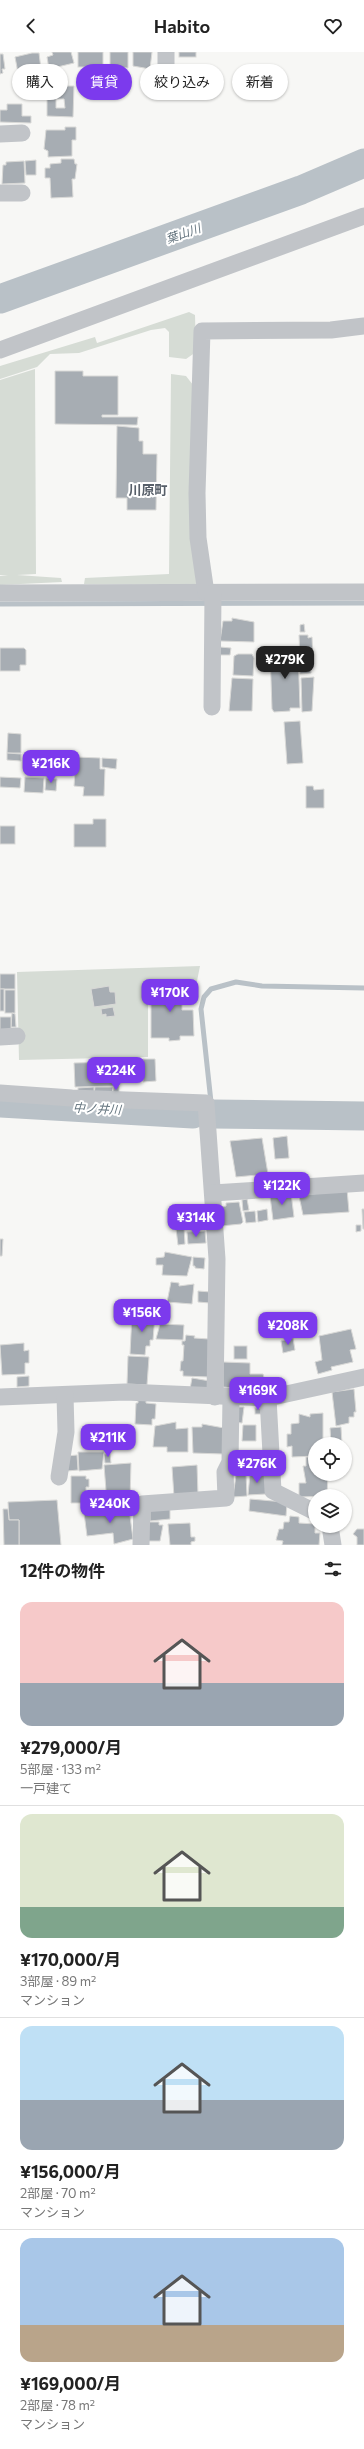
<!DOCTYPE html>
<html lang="ja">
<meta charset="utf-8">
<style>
:root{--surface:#fff;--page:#f6f6f6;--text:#222;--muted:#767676;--line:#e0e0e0;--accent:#7c3aed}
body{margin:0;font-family:Commissioner,"Noto Sans JP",sans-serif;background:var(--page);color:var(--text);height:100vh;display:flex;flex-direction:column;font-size:15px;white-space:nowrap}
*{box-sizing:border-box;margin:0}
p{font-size:13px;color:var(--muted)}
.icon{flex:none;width:22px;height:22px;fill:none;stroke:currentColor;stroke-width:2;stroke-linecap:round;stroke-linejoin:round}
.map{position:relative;height:1493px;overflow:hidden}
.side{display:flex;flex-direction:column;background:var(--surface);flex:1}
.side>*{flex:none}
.hud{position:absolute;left:12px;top:12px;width:340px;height:36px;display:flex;gap:8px}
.tools{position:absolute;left:308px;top:1385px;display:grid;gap:8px}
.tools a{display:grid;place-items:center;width:44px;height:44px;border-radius:50%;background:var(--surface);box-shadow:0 1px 3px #0004;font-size:20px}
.price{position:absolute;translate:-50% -34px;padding:0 9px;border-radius:8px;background:var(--accent);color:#fff;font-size:13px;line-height:26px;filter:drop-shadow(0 1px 2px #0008)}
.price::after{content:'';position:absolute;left:50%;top:24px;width:12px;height:9px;margin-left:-6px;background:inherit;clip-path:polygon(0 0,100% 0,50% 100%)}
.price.on{background:#222;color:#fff}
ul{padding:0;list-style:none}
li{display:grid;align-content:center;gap:8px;height:212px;padding:0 20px}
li+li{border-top:1px solid var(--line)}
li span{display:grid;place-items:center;height:124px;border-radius:12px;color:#555}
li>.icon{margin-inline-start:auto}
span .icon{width:72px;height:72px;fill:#fffc;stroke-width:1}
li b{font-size:17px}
h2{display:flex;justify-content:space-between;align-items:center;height:48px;padding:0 20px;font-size:17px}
.chip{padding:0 14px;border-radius:18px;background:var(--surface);box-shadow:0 1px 3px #0004;font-size:14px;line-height:36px}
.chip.on{background:var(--accent);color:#fff}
header{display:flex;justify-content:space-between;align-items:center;height:52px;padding:0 20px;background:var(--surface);font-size:18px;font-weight:600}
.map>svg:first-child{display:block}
</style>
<header><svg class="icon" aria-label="back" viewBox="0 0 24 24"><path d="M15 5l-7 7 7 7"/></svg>Habito<svg class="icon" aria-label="heart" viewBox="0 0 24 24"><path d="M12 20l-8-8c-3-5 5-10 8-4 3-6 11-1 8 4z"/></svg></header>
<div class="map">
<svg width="364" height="1493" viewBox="0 0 364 1493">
<rect width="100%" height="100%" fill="#f7f7f5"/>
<!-- green -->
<g fill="#d6dcd5">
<path d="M 189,260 L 195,263 L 196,300 L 186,307 L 169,305 L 169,280 L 165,276 L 151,278 L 79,301 L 50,302 L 37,315 L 0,327 L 0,314 L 95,285 L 97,291 Z"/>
<path d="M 35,317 L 36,522 L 17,523 L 61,526 L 62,530 L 0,533 L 0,524 L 8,523 L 0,523 L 0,328 Z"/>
<path d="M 171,322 L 186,324 L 193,333 L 196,532 L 84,532 L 85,526 L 169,522 Z"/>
<path d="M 200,914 L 197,929 L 148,929 L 148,1005 L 19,1008 L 17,920 Z"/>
</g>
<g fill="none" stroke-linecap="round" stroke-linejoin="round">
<!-- stream -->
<g stroke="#b9c1c7" stroke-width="5">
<path d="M 0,552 L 364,551"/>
<path d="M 211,1050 L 201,957 L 204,945 L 211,937 L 236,930 L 262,934 L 364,936"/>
</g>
<!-- river -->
<g stroke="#b9c1c7" stroke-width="29">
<path d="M 0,247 L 301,138 L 364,111"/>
<path d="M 0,1051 L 193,1062"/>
<path d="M 212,1062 L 364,1064"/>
</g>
</g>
<!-- building -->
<g fill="#a7adb3" stroke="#d9d9d7" fill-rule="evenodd">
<path d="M 52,0 L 71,0 L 74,11 L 49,17 L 47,5 L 53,3 Z"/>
<rect x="78" y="0" width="25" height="15"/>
<path d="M 110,0 L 128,0 L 128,16 L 110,15 Z"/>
<path d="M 133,0 L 152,0 L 150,17 L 133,14 Z"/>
<rect x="179" y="0" width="17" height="5"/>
<path d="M 32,1 L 39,1 L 41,17 L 18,21 L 15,5 Z"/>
<path d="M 0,2 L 3,2 L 5,17 L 2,17 L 3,21 L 0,22 Z"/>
<path d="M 47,34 L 74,34 L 73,65 L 47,64 ZM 56,47 L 64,47 L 65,56 L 56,56 Z"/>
<path d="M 7,52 L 22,52 L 22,64 L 31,64 L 31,71 L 0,70 L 0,58 L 7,58 Z"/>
<path d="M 65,75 L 76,75 L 76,88 L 72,88 L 72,104 L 48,105 L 48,99 L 44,97 L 46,78 L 65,78 Z"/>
<path d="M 61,107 L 74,107 L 75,112 L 77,112 L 75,127 L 72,127 L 73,145 L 51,146 L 50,126 L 45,126 L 45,116 L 50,116 L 50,112 L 61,111 Z"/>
<path d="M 36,108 L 36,123 L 26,123 L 25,109 Z"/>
<path d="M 24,109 L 25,131 L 2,132 L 3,113 L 6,113 L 6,110 Z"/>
<path d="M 55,319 L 83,319 L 83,324 L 118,324 L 118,363 L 102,363 L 102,365 L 138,365 L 137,373 L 55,372 Z"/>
<path d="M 117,374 L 139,376 L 139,389 L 143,389 L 143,402 L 157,402 L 156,458 L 127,458 L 127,446 L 116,446 Z"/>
<path d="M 232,566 L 254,570 L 254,590 L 220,589 L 223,569 L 232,569 Z"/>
<path d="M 304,572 L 305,580 L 300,580 L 300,573 Z"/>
<path d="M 299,583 L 308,583 L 308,586 L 312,585 L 313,606 L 300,607 Z"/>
<path d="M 220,595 L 231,596 L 230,603 L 219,603 Z"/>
<path d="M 0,596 L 24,596 L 26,598 L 26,613 L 20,613 L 20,619 L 0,619 Z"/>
<path d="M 298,598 L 300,656 L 290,656 L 290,659 L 274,660 L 272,657 L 270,599 Z"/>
<path d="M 238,602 L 252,602 L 254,606 L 253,624 L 233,623 L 234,604 Z"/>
<path d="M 310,608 L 311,621 L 300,622 L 299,609 Z"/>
<path d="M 314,625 L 312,659 L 302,660 L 301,626 Z"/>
<path d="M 232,626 L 253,627 L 252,659 L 229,659 Z"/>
<path d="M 300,669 L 303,711 L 287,712 L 284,670 Z"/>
<path d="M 8,681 L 21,682 L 21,701 L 7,701 Z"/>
<path d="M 7,701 L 21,702 L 21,709 L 7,708 Z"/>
<path d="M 76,705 L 100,706 L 100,717 L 105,717 L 104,744 L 83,744 L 84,735 L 74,734 Z"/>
<path d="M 102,706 L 117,707 L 116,717 L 102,715 Z"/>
<path d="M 0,725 L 21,726 L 20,736 L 0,735 Z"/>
<path d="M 25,725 L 44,726 L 43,741 L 24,740 Z"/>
<path d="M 46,726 L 57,727 L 56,739 L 45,738 Z"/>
<path d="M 306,734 L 313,734 L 314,738 L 324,737 L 324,756 L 306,756 Z"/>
<path d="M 93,767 L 106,767 L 106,795 L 74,795 L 74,772 L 93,772 Z"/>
<rect x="0" y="774" width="15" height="18"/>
<rect x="0" y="922" width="15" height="15"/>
<path d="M 163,929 L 175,930 L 175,935 L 182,935 L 182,958 L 193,958 L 194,984 L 180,984 L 180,988 L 169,989 L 169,986 L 151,986 L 151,938 L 153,937 L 153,934 L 163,934 Z"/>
<path d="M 109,934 L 110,940 L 115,940 L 116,952 L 94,955 L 91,937 Z"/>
<rect x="0" y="937" width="4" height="22"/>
<rect x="5" y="938" width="10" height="23"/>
<path d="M 113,955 L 115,964 L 106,965 L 106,962 L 102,963 L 101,957 Z"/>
<path d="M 12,961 L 15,962 L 16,975 L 11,975 Z"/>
<rect x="0" y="965" width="11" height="15"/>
<path d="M 141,1007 L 142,1020 L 123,1020 L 123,1008 Z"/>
<path d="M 143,1007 L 155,1007 L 156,1029 L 143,1030 Z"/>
<path d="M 114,1009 L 119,1009 L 119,1033 L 115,1033 Z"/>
<path d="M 114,1010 L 114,1034 L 75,1035 L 74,1011 Z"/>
<path d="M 119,1034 L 119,1043 L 113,1043 L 113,1035 Z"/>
<path d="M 94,1035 L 94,1042 L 78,1041 L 78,1036 Z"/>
<path d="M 95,1035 L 113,1035 L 112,1043 L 94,1042 Z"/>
<path d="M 287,1084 L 289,1106 L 275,1107 L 273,1086 Z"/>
<path d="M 262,1086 L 268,1122 L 236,1125 L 230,1089 Z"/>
<path d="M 347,1137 L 349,1160 L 303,1163 L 299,1144 Z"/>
<path d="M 291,1141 L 294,1165 L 273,1168 L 270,1144 Z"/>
<path d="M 247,1147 L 249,1158 L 243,1159 L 242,1148 Z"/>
<path d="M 239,1150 L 243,1170 L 241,1172 L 221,1174 L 220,1169 L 223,1169 L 221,1155 L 226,1154 L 226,1151 Z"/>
<path d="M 267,1157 L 268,1168 L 258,1170 L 257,1159 Z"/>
<path d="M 362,1157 L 364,1157 L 364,1177 L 363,1177 Z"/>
<path d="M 255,1159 L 256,1170 L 246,1171 L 244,1160 Z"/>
<path d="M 356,1173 L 361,1173 L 361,1179 L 356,1180 Z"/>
<path d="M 184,1176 L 185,1192 L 178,1193 L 176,1177 Z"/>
<path d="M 205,1179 L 206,1191 L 188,1192 L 187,1180 Z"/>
<path d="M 0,1187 L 3,1187 L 2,1204 L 0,1204 Z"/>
<path d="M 165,1200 L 192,1205 L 187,1224 L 162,1223 L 163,1213 L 156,1213 L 156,1206 L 164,1205 Z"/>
<path d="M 193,1205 L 205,1206 L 204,1217 L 195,1216 L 195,1214 L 193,1214 Z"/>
<path d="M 171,1230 L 179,1231 L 179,1234 L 194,1232 L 192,1252 L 167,1250 Z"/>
<path d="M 198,1239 L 211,1240 L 210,1251 L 198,1250 Z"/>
<path d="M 132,1262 L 155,1263 L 153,1288 L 150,1288 L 150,1294 L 146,1294 L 145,1303 L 130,1302 Z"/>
<path d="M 302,1263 L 308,1281 L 285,1286 L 282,1272 L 293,1270 L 292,1265 Z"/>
<path d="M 160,1272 L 184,1273 L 183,1288 L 156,1287 Z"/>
<path d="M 351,1277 L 356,1297 L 350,1298 L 353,1310 L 331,1315 L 332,1318 L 318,1322 L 315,1310 L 322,1308 L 319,1284 Z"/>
<path d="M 186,1283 L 195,1284 L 194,1286 L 209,1287 L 209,1325 L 183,1324 L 183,1319 L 180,1319 L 181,1309 L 183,1309 L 184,1293 L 182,1293 L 182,1289 L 185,1289 Z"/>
<path d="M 293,1286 L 295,1298 L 283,1301 L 281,1289 Z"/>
<path d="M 24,1291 L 24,1299 L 29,1298 L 29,1311 L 25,1311 L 25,1322 L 2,1323 L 0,1293 Z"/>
<rect x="234" y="1294" width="13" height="13"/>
<path d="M 128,1304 L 149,1305 L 147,1333 L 127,1332 Z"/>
<path d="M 223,1310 L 250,1311 L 250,1322 L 263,1322 L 266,1333 L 263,1333 L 263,1339 L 223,1335 Z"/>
<path d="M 29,1324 L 29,1334 L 17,1335 L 17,1325 Z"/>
<path d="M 192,1326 L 210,1329 L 209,1340 L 190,1337 Z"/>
<path d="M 354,1337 L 356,1360 L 354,1360 L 354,1365 L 349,1365 L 349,1371 L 336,1374 L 332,1340 Z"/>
<path d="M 138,1347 L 146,1348 L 146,1351 L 156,1352 L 155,1367 L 152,1367 L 152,1373 L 135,1372 L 136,1351 L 138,1351 Z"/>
<path d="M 235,1355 L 244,1355 L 242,1371 L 234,1370 Z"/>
<rect x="255" y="1356" width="6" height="6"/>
<path d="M 323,1361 L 323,1392 L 315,1392 L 315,1404 L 292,1405 L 292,1394 L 287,1395 L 287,1382 L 291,1382 L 291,1372 L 299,1371 L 299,1362 L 310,1365 L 310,1362 Z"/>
<path d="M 176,1370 L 176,1377 L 188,1376 L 188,1400 L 167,1400 L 167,1395 L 153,1395 L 155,1374 Z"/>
<path d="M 202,1372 L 224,1376 L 223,1402 L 193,1401 L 192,1375 L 202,1375 Z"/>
<path d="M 243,1373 L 256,1373 L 256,1389 L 242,1389 Z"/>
<path d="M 341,1375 L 342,1392 L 331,1392 L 330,1376 Z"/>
<path d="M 78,1400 L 104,1400 L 102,1417 L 79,1419 Z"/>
<path d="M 104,1402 L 110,1402 L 111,1411 L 105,1411 Z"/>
<path d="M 77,1403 L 78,1418 L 67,1419 L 67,1404 Z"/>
<path d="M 306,1405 L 315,1405 L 315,1422 L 328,1422 L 327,1444 L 299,1445 L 299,1431 L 306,1431 L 303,1414 L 306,1414 Z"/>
<rect x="247" y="1407" width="5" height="6"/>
<path d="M 131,1411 L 130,1448 L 107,1451 L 104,1413 Z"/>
<path d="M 197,1413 L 198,1443 L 174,1445 L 172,1415 Z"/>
<path d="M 266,1421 L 266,1442 L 248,1443 L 250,1422 Z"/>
<path d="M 246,1422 L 247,1444 L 233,1445 L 236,1423 Z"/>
<path d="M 71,1424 L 86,1424 L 86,1427 L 89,1427 L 89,1435 L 86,1435 L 86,1451 L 71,1451 Z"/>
<path d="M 250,1447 L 284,1450 L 287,1452 L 286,1464 L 249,1459 Z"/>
<path d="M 57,1448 L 61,1493 L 19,1493 L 19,1468 L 9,1468 L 8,1450 Z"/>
<path d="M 129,1456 L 133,1487 L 114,1492 L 113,1481 L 87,1484 L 84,1461 Z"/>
<path d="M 3,1457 L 8,1457 L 9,1468 L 19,1468 L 19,1493 L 4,1493 Z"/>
<path d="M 170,1457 L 170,1467 L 150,1469 L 150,1458 Z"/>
<path d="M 290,1464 L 299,1465 L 299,1471 L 315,1472 L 315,1481 L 320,1481 L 319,1493 L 282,1493 L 283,1489 L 276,1488 L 279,1477 L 283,1477 L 284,1470 L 289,1470 Z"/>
<path d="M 146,1470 L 159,1470 L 159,1473 L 163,1473 L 160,1489 L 146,1489 Z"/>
<path d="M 190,1471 L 191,1485 L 195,1485 L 195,1489 L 191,1490 L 191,1493 L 170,1493 L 168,1472 Z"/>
<path d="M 357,1477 L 364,1477 L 364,1493 L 357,1493 L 357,1485 L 353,1482 Z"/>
</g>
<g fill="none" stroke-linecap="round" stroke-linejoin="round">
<!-- minor -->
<g stroke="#c1c4c8" stroke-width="17">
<path d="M 166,15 L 166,0"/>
<path d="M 0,82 L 22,81"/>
<path d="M 0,141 L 22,141"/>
<path d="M 0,298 L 364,164"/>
<path d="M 0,541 L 364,540"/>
<path d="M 206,541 L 198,486 L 197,441 L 202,279 L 331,278 L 364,274"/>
<path d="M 212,655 L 213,541"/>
<path d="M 0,985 L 17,984"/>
<path d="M 0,1041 L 72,1046 L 206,1051 L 217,1207 L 215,1345"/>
<path d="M 213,1141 L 364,1131"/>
<path d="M 0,1345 L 125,1340 L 268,1346 L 364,1325"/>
<path d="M 268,1346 L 273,1439 L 315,1460"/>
<path d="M 59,1425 L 66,1380 L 65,1343"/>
<path d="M 330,1474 L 333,1493"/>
<path d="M 141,1493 L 142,1452 L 226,1446 L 225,1420 L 230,1410 L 231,1346"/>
</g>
</g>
<g text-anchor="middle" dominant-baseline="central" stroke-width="4" stroke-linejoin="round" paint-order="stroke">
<!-- water labels -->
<g font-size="12" font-style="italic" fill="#65757f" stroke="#fff">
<text transform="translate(183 181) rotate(-20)">葉山川</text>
<text transform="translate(97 1056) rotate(3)">中ノ井川</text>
</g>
<!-- quarter labels -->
<g font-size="13" font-weight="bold" fill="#575f69" stroke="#fff">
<text x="148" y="438">川原町</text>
</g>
</g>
</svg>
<div class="tools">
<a><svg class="icon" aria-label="locate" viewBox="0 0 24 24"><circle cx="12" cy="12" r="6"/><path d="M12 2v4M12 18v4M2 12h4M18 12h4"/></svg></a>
<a><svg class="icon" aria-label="layers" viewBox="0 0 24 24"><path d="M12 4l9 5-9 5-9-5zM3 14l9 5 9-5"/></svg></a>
</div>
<b class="price on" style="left:285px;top:628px">¥279K</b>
<b class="price" style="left:51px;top:732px">¥216K</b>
<b class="price" style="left:170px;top:961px">¥170K</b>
<b class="price" style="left:116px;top:1039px">¥224K</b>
<b class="price" style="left:282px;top:1154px">¥122K</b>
<b class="price" style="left:196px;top:1186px">¥314K</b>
<b class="price" style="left:142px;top:1281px">¥156K</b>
<b class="price" style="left:288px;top:1294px">¥208K</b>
<b class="price" style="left:258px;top:1359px">¥169K</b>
<b class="price" style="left:108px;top:1406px">¥211K</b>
<b class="price" style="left:257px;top:1432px">¥276K</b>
<b class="price" style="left:110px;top:1472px">¥240K</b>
<div class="hud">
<a class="chip">購入</a>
<a class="chip on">賃貸</a>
<a class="chip">絞り込み</a>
<a class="chip">新着</a>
</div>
</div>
<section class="side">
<h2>12件の物件<svg class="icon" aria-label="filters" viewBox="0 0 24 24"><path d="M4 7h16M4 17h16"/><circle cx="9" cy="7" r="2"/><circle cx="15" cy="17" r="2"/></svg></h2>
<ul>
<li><span style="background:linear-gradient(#f6c9c9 65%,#9aa5b1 0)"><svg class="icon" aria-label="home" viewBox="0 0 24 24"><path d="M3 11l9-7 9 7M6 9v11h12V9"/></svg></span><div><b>¥279,000/月</b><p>5部屋 · 133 m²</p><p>一戸建て</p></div></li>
<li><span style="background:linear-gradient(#dfe7d0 75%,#7fa58c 0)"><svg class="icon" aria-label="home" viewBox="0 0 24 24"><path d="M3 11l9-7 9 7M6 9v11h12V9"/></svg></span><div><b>¥170,000/月</b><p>3部屋 · 89 m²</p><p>マンション</p></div></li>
<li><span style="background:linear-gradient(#bfe0f5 60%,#9aa5b1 0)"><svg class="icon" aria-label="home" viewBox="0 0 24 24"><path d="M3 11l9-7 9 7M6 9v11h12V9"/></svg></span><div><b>¥156,000/月</b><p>2部屋 · 70 m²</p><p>マンション</p></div></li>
<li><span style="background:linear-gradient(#a9c7e8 70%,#b9a48a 0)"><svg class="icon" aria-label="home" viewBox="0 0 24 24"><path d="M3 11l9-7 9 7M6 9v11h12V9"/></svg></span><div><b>¥169,000/月</b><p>2部屋 · 78 m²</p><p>マンション</p></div></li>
</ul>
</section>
